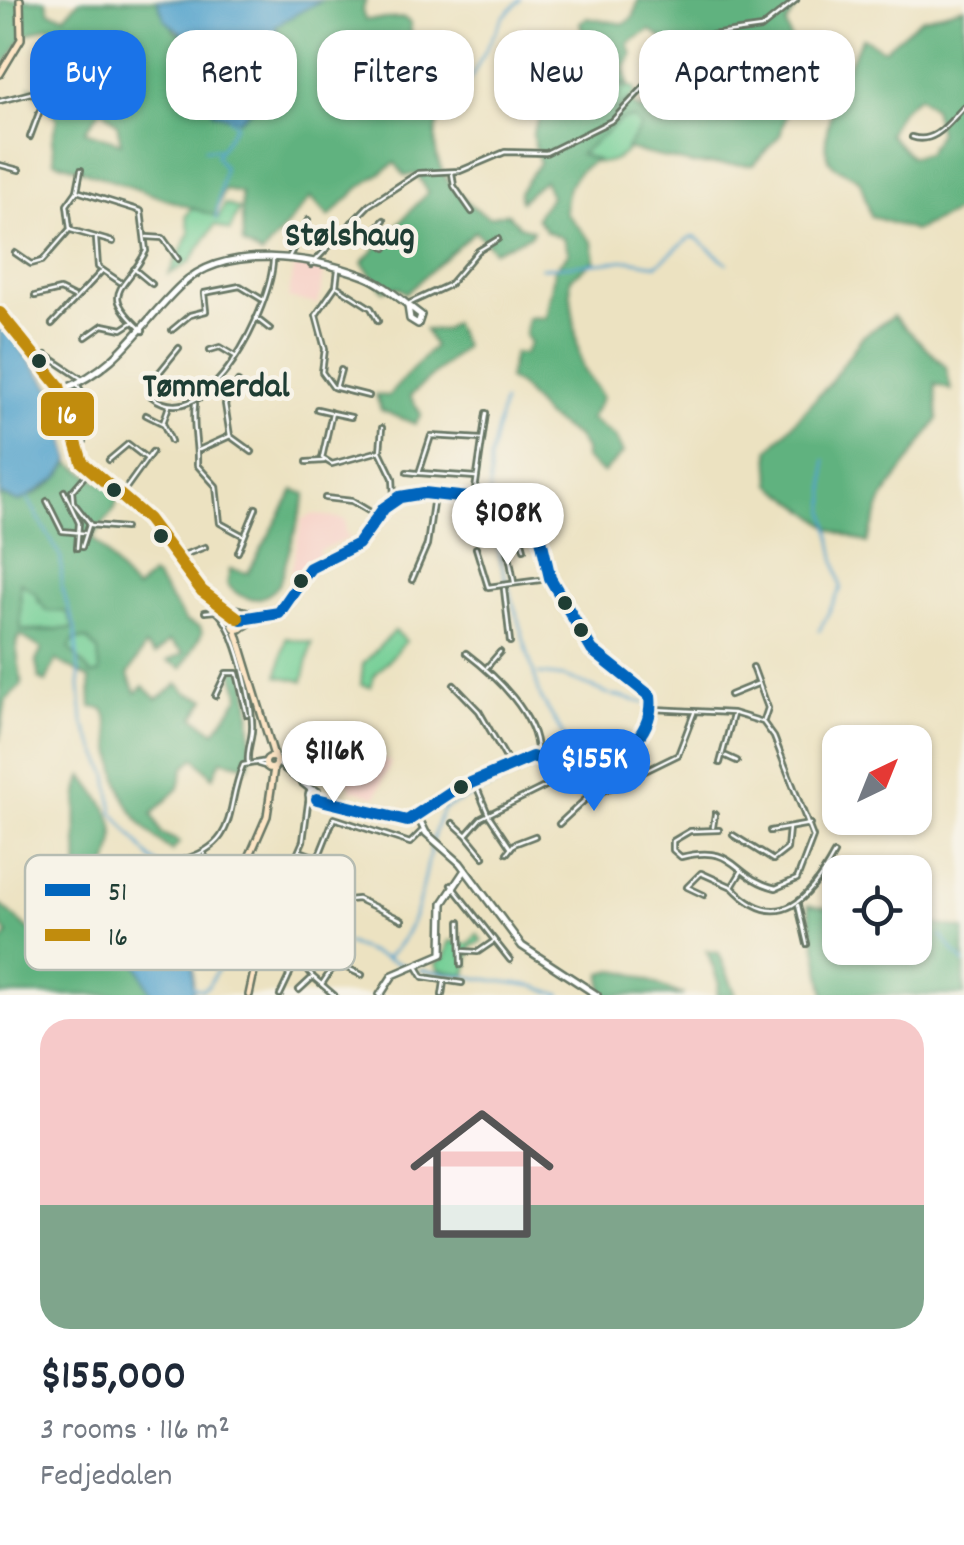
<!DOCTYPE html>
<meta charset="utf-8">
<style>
:root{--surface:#fff;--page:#f6f6f7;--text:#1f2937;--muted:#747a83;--accent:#1a73e8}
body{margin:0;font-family:Dekko,sans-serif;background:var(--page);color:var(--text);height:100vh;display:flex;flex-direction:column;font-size:38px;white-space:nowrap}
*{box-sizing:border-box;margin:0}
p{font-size:32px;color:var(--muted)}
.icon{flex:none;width:55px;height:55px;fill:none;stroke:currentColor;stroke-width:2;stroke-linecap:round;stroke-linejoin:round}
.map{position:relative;height:995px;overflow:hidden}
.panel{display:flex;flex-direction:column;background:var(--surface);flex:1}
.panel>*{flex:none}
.banner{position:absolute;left:30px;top:30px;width:905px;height:90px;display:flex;gap:20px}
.needle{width:65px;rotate:43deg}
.buttons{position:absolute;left:822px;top:725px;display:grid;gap:20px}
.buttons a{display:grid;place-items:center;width:110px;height:110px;border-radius:20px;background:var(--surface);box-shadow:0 2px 8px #0004;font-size:50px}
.price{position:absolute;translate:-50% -85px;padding:0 22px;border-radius:35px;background:#fff;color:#222;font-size:32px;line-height:65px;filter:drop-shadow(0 2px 5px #0008)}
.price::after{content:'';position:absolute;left:50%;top:60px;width:30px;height:22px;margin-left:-15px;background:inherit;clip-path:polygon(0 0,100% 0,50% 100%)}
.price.active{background:var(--accent);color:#fff}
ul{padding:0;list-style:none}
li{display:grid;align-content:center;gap:20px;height:530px;padding:0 40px}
li span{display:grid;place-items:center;height:310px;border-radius:30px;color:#555}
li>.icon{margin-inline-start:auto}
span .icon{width:180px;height:180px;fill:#fffc;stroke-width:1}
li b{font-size:42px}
.pill{padding:0 35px;border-radius:30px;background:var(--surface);box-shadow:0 2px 8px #0004;font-size:35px;line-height:90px}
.pill.active{background:var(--accent);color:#fff}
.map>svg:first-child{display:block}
</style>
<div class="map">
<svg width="964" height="995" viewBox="0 0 964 995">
<rect width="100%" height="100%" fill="#f7f3e8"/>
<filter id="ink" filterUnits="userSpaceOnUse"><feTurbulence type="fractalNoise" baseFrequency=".01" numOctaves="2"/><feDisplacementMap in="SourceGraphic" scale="20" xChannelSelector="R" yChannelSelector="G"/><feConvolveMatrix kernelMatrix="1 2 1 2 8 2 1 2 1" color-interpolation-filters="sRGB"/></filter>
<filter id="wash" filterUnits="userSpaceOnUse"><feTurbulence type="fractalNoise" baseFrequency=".0048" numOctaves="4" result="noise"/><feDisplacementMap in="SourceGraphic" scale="40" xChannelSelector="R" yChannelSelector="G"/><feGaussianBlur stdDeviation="2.25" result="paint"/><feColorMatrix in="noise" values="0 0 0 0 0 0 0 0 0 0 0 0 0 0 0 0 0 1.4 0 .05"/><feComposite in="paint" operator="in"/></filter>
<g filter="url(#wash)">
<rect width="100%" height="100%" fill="#ece2c1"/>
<!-- built -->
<g fill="#f7d1c7">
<path d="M 295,265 L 324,271 L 318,304 L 288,298 Z"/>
<path d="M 315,514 L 346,520 L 345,534 L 350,538 L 318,551 L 321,559 L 307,565 L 301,576 L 291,572 L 302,519 Z"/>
<path d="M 355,746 L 391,762 L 376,797 L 355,790 L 351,793 L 351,786 L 344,781 Z"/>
</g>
<!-- green -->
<g fill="#75cf96" stroke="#4a8665" stroke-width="2.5">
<path d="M 612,79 L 623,88 L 634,88 L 635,94 L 616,110 L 594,102 L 591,95 Z"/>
<path d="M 633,118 L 641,127 C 630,157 605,174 579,154 L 621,119 Z"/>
<path d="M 225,204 L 239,209 L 230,231 L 215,225 L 190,262 L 169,274 L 190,233 L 186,216 L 191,209 L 213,212 L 218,219 Z"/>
<path d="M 20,581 L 36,593 L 39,603 L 67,612 L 75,629 L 21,630 Z"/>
<path d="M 394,631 L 406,641 L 374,676 L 371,687 L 361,685 L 363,664 Z"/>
<path d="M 286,638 L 312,643 L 303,681 L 278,676 Z"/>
<path d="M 87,639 L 98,652 L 101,673 L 92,675 L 69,648 L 74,640 Z"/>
<path d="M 477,934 L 482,941 L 471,947 L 466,975 L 438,969 L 436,963 L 445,957 L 449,941 L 469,944 Z"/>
</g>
<!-- forest -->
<g fill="#60b27f" stroke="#40785a" stroke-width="2.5" fill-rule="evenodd">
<path d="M 0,0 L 46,0 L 50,12 L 65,16 L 79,0 L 157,0 L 175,32 L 191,40 C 192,84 214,94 250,112 L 275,47 L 276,25 L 283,18 L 322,0 L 366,0 L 362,11 L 365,20 L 404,18 L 410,23 L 418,89 L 441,114 C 423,158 450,195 489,217 L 507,213 L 519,226 L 533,230 L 531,235 L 494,251 L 475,231 L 406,293 L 398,287 L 383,290 L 362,263 L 428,192 L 417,174 L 405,176 L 395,163 L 359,188 L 329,217 L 311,197 L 262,255 L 243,244 L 241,193 L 224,190 L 215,216 L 55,161 L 52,140 L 57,119 L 31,87 L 52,94 L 68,82 L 41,68 L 56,30 L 48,26 L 24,36 L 0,72 ZM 102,108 L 117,124 L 121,143 L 85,131 Z"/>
<path d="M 638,0 L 727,5 L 800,0 L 786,24 L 797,60 L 792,96 L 780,135 L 753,165 L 691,164 L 626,149 L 641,127 L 633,118 L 621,120 L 580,154 L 596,160 C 573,172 565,186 565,212 L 592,242 L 595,260 L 571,278 C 568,286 579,363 584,371 C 590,381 598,387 602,398 L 590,419 L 615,437 L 623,453 L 603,473 L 585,459 L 585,449 L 577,437 L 546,417 L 520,386 L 508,379 L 514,353 L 524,354 L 530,343 L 525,335 L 528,318 L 546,317 L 555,268 L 569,253 L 563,238 L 546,231 L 536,217 L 551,196 L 544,180 L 521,201 L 519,192 L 539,163 C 539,153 532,144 533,133 C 535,121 572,77 581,70 L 592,78 L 612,67 L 606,55 L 586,52 L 580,22 L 587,18 L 625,24 L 634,16 ZM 650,30 L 667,42 L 658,75 C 693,88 711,70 739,52 L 761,70 L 765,84 L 739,121 L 660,125 L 653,121 L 654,110 L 639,109 L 629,100 L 616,110 L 594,102 L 591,95 L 612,79 L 629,88 L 625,69 L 632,55 L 628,43 Z"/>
<path d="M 964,7 L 964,121 L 954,136 L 964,157 L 964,208 L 914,231 L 871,216 L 860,181 C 852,174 841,171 833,165 C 810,147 849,57 863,38 L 884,50 L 921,19 ZM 919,96 L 933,108 L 939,133 L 927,153 L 911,157 L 888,134 L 901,110 Z"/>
<path d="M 893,316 L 946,367 L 951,390 L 935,384 L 938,419 L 883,498 L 867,543 L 835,531 L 771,484 L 769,450 L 829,384 L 862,337 Z"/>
<path d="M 453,322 L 464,347 L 410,396 L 421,414 L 415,424 L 381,410 L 376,395 L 388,396 L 434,346 L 425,330 L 444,330 Z"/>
<path d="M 70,463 L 119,495 L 114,510 L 92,538 C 110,554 118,574 136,590 L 151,575 L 156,578 L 186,622 L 200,627 L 202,633 L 182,668 L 168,661 L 184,653 L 169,641 L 155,655 L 145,646 L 128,675 L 136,693 L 143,686 L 157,699 L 178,684 L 187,693 L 206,699 L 194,717 L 215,732 L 240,696 L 232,669 L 243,670 C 251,685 253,747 249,766 L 221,760 L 213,777 L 195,758 L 184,767 L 179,788 L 152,814 L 162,834 L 180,842 L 172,851 C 117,812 117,779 107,717 L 103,709 L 91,707 L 90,679 L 56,660 L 46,682 L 39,679 L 36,661 L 42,649 L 20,635 L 16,644 L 22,685 L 6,700 L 0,740 L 0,495 C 24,509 57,484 70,463 ZM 20,582 L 35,593 L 46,611 L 67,612 L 74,629 C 55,627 41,635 21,630 ZM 87,639 L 98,651 L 100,673 L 92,675 L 69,648 L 74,640 Z"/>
<path d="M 294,490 L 306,494 L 279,585 C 262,605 242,602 227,584 L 230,569 L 248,573 Z"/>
<path d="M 83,775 C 96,796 114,808 114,837 C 113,874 77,897 137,922 L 153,995 L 0,995 L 0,944 L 8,935 L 0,925 L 0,904 L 43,942 L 60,940 C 94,893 65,818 83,775 Z"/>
<path d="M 808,905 L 840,910 L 840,948 L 915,948 L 915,921 L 964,929 L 964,995 L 825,995 Z"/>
<path d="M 707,951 L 719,953 L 736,995 L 716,995 L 719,984 Z"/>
<path d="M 614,970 C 640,972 658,988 684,995 L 602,995 L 602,973 Z"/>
</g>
<!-- water -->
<g fill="#52a3cc" stroke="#387080" stroke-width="2.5">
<path d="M 157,0 L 322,0 L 276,25 C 279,50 262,108 238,120 L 213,112 L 213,94 L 192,65 L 191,40 L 165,20 Z"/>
<path d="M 0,322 L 53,391 L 70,460 L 58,478 L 19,502 L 0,495 Z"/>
<path d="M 172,890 L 185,893 L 193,922 L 193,995 L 152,995 L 134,958 L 133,911 L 144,901 Z"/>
</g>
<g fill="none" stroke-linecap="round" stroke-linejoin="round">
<!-- stream -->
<g stroke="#52a3cc" stroke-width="2.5">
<path d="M 470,80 L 503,17 L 520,0"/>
<path d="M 204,149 L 218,149"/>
<path d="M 216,219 L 224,167 L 216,156 L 236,124 L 229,118"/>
<path d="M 541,268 L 629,260 L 657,265 L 689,238 L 695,237 L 727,263"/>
<path d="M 503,402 L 490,459 L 490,505 L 501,562 L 541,698 L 564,736 L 560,749 L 549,759"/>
<path d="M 28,499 L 61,558 L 62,590 L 75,627 L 83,722 L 108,775 L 113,812 L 150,858 L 170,874 L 178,892"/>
<path d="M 819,631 L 841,588 L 826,512 L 825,460"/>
<path d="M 539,674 L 565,677 L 609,694"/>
<path d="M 612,695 L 645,703"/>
<path d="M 941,936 L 964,963"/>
<path d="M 386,958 C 430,919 421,858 443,809 L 542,763"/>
<path d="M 420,970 L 534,986 L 561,995"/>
<path d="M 193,987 L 202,990 L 208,986 L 240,930 L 253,922 L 328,936 L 408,967"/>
</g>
</g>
</g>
<g filter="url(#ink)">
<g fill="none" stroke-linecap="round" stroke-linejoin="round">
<defs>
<g id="minor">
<path d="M 648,83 L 664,80 L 712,97"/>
<path d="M 0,101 L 31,93 L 39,96 L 42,105 L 30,137"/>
<path d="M 912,137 C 935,145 949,122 964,107"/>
<path d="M 0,165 L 19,170"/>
<path d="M 452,173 L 454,186 L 472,212"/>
<path d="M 77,191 L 81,170"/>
<path d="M 352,222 L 386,248"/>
<path d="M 71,230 L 113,242"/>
<path d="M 372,233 L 384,220"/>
<path d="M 147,237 L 163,238 L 178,259"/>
<path d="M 96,239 L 98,267 L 120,282"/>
<path d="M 15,253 L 31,264 L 42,261 L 70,229 L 67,205 L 77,191 L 141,211 L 146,251 C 125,293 97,289 143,331"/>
<path d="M 288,259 L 308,220"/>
<path d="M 311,265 L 369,205 L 418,173 L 460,171 L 505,152 L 546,153 L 613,120 L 690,38 L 761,28 L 796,0"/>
<path d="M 134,269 L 152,284"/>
<path d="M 338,270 L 336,286 L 316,315 L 325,349 L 322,372 L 333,387 L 369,396"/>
<path d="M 338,287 L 371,308 L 378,321"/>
<path d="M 35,296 L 60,290 L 74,297"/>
<path d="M 410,303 L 449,285 L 478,251 L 498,239"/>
<path d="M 256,318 L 270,329"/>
<path d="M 52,324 L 102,271"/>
<path d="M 172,330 L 190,315 L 206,311 L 204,293 L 240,286 L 263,300"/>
<path d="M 86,337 L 103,325 L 122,329 L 133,322"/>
<path d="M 179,348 L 149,385 L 151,396 C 208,441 272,304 273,260"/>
<path d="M 210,350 L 220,347 L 235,356"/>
<path d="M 46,355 L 82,379"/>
<path d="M 77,384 L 88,402 L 80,427 L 84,441"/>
<path d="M 192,386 L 199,398"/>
<path d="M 336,388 L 341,370"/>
<path d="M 195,404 C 192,429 198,442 197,465 L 216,486 L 220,523 L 244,536"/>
<path d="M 169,406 L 163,423 L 171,441"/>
<path d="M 317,409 L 330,412"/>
<path d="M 146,415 L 162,423"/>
<path d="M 351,417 L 332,413 L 322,458 L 332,464 L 380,451 L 393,478 L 394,497"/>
<path d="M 230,436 L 225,404 L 238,382"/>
<path d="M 199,450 L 230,436 L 252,452"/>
<path d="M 380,451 L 382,428"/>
<path d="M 109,460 L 128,444 L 146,458"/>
<path d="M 307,462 L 324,461"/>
<path d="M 90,470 L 72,491 L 73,502 L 91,525 L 125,528"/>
<path d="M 407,472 L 417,473"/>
<path d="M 476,477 L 419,473 L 431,436 L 481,439"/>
<path d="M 64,491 L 79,523 L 77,548"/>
<path d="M 121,495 L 152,452"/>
<path d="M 474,497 L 486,413"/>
<path d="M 325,498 L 352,501 L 377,516"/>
<path d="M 47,501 L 62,531 L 84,533"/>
<path d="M 508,521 L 518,526 L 524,549"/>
<path d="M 82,547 L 89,525"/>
<path d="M 476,548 L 488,587 L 548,579"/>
<path d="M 238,552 L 256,508"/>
<path d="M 178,557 L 205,547"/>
<path d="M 412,580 L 427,545 L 434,496"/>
<path d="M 514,582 L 506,539 L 519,536"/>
<path d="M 504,589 L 510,642"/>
<path d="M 230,607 L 256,613 L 272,611"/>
<path d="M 205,612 L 216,611 C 236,626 254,705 252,731 C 251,742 247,750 248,762"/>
<path d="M 466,653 C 495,675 539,716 537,755"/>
<path d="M 487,667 L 500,652"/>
<path d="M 753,667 L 768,708 L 764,720"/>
<path d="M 454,685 L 479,711 L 510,765"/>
<path d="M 730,695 L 757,684"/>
<path d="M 215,696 L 226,673 L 237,673 L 247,715"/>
<path d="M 653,709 L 733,713 L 763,722 L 774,737 L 813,837 L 797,879 L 776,888 C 730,877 738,843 681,857 L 673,850 L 673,841 L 690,831 L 719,830"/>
<path d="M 726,756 L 737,761"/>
<path d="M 720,763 L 733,715"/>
<path d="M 258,764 L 268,767"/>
<path d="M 582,775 L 588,796"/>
<path d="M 631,778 L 678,755 L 694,713"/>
<path d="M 475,783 L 488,814 L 510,847"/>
<path d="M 309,796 L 303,841 L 289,873 L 292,885 L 338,901 L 358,899 L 402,920"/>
<path d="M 453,823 L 465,834"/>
<path d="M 559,824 L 588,797 L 620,784"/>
<path d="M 713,827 L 715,814"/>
<path d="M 770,831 L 810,824"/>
<path d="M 733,835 L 773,860 L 787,849 L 789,828"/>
<path d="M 300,851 L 349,870"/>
<path d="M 507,853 L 514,844 L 535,836"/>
<path d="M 204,854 L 228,918"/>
<path d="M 484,857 L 466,835 L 481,818 L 548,785"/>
<path d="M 318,858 L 334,818 L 410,843 L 423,830"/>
<path d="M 182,860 C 241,843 224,809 243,765 L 267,761"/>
<path d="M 741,872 L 732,887 C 779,937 811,897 834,854"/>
<path d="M 451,885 L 510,960"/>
<path d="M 704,895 L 687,887 L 701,873 L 730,886"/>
<path d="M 798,905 L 807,944"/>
<path d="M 460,922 L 461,965"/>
<path d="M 275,950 L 287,955"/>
<path d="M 461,951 L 478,952 L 494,941"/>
<path d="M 417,967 L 423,977 L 462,983"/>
<path d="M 312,975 L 308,970 L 316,956"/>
<path d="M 322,984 L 336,963 L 362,975"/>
<path d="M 299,990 L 313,977 L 334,995"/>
<path d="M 280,995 C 285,985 290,974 294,964 L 290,956 L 284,960 L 289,976"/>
<path d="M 442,995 L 444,982"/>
</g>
<g id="tertiary">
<path d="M 62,390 C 120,367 139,325 181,285 C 226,243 311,256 364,276 C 385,284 403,302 421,315 L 418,324 L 410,319 L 408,306"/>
<path d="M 241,619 L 279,613 L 310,568 L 358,544 L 384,508 L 400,497 L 424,493 L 513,503 L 538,526 L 550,578 L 592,650 L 650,696 C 655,736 619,758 586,773 L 532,757 L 454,790 L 407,821 L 317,799"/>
<path d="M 244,626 L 255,620"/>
<path d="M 276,761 L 312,790"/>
<circle cx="314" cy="795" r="5"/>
<path d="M 418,817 L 426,833 L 460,863 L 522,946 L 597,995"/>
<path d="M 380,995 L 393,975 L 442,954 L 443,903 L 465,870"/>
</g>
<g id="secondary">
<path d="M 0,74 L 21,39 L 20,0"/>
<path d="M 0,313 L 59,386 L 82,462 L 148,519 L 202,591 L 238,618"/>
<circle cx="238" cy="624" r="5.5"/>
<path d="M 235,628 L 275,759"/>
<circle cx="271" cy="763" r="5.5"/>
<path d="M 249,995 L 259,949 L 244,869 L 267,816 L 274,768"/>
</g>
</defs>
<!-- minor casing -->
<use href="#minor" stroke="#677765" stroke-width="8"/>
<!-- tertiary casing -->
<use href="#tertiary" stroke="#677765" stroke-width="10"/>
<!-- secondary casing -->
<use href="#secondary" stroke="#677765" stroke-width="10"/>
<!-- minor -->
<use href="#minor" stroke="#fff" stroke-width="2.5"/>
<!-- tertiary -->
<use href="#tertiary" stroke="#fff" stroke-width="5"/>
<!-- secondary -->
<use href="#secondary" stroke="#fde5c5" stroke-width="5"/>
<defs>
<path id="bus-1" d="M 241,619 L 279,613 L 310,568 L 358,544 L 384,508 L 400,497 L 424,493 L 513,503 L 538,526 L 550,578 L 592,650 L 650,696 C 655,736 619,758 586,773 L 532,757 L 454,790 L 407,821 L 317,799"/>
<path id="bus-2" d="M 0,313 L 59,386 L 82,462 L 148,519 L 202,591 L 238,618"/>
</defs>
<!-- bus-1 casing -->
<use href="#bus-1" stroke="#f7f3e8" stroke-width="20"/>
<!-- bus-2 casing -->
<use href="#bus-2" stroke="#f7f3e8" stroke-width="20"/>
<!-- bus-1 -->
<use href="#bus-1" stroke="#0065bd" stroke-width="12"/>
<!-- bus-2 -->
<use href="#bus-2" stroke="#c18c0d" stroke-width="12"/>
</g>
</g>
<!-- markers -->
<g fill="#1f3d34" stroke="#f7f3e8" stroke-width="4">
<circle cx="39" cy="361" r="9"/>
<circle cx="114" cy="490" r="9"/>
<circle cx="161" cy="536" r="9"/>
<circle cx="301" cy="581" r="9"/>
<circle cx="565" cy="603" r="9"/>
<circle cx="581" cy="630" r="9"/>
<circle cx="461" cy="787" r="9"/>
</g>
<g text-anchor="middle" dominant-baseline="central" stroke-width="9" stroke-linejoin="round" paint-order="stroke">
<!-- neighbourhood labels -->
<g font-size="35" font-weight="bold" fill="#1f3d34" stroke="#f7f3e8">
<text x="350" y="238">Stølshaug</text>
<text x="216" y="389">Tømmerdal</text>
</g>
</g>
<!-- legend -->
<rect x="25" y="855" width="330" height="115" rx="15" fill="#f7f3e8" stroke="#b6bcb2" stroke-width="2.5"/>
<rect x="45" y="884" width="45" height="12" fill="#0065bd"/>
<rect x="45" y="929" width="45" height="12" fill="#c18c0d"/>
<g font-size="28" fill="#1f3d34">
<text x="108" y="900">51</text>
<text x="108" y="945">16</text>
</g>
<rect stroke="#f7f3e8" stroke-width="4" x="39" y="390" width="57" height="48" rx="10" fill="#c18c0d"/>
<g font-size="28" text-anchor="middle" font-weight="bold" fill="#fff">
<text x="67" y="423">16</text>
</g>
</svg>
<div class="buttons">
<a><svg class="needle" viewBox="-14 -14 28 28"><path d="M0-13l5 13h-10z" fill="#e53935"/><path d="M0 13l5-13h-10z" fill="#747a83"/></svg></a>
<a><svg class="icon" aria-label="locate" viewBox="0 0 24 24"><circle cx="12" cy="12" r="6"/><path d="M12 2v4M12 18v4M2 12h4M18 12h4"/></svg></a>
</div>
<b class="price" style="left:508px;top:568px">$108K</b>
<b class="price" style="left:334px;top:806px">$116K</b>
<b class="price active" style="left:594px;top:814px">$155K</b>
<div class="banner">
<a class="pill active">Buy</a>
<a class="pill">Rent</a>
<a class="pill">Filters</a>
<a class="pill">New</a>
<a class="pill">Apartment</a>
</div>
</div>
<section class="panel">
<ul>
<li><span style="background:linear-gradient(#f6c9c9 60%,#7fa58c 0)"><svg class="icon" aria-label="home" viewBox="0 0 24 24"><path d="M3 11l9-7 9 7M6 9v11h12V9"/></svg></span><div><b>$155,000</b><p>3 rooms · 116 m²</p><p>Fedjedalen</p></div></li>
</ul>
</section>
